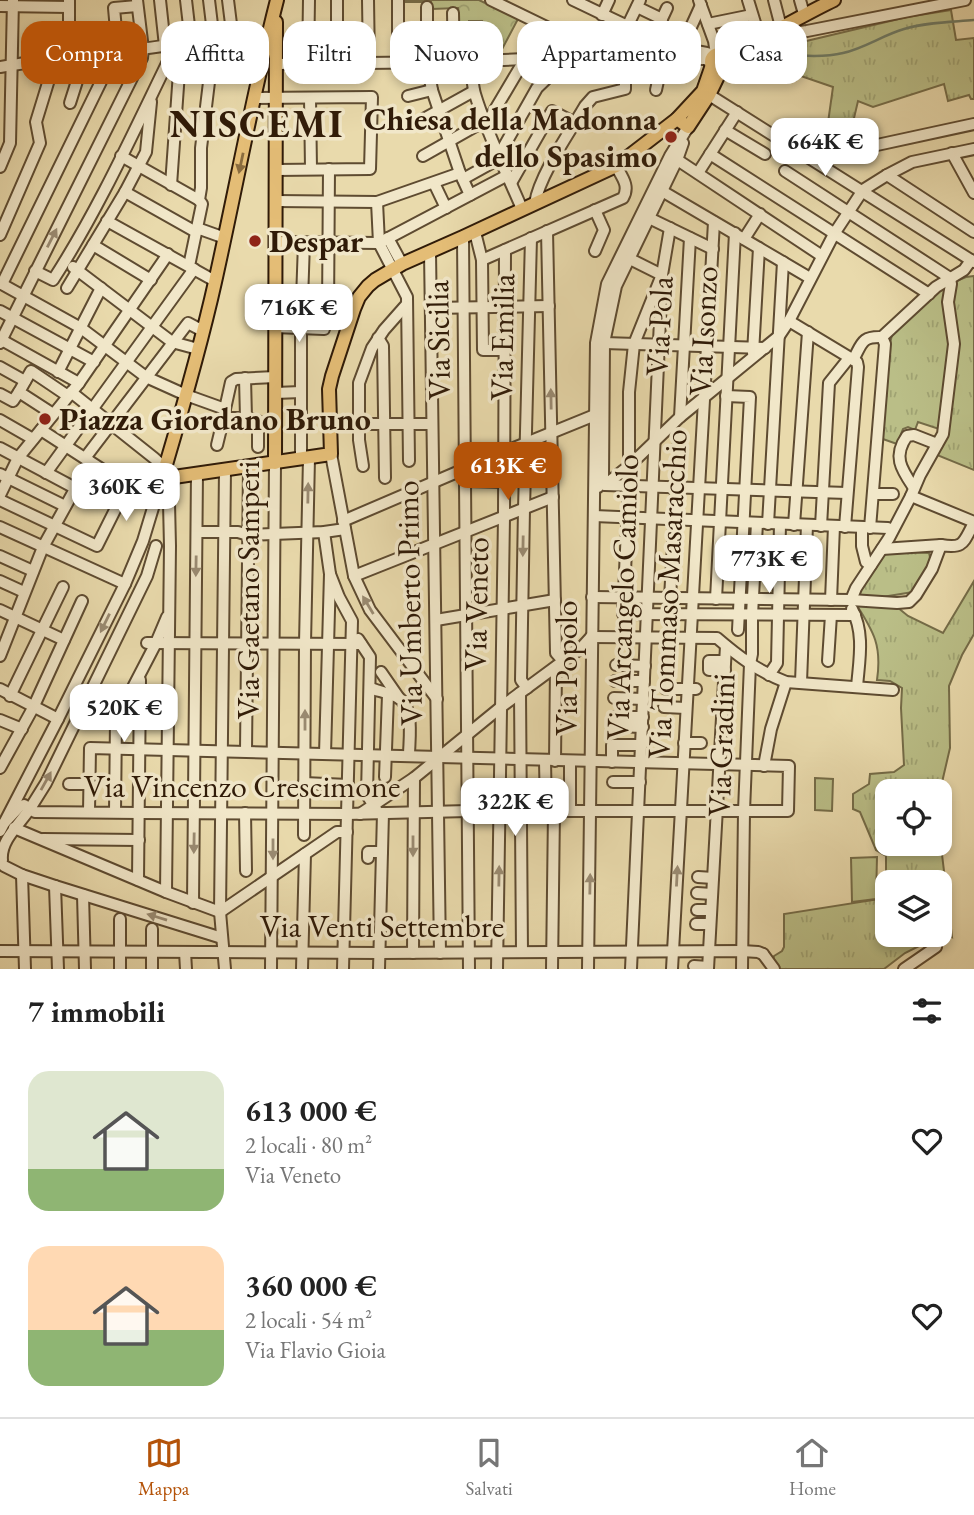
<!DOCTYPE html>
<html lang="it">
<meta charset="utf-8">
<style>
:root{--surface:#fff;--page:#f2f2f2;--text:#222;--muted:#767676;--line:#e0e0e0;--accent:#b45309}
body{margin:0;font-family:"EB Garamond",serif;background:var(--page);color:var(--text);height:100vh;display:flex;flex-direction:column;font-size:26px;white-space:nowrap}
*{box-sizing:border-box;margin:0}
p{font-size:23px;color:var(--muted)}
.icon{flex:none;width:38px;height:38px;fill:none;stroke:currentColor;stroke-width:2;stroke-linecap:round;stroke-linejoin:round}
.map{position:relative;height:969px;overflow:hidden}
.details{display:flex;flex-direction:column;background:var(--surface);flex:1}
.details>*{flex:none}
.guide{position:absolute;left:21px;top:21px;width:933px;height:63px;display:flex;gap:14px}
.buttons{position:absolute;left:875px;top:779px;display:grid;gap:14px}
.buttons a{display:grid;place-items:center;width:77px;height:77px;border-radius:14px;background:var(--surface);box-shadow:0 4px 10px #0003;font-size:35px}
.price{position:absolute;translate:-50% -60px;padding:0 16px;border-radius:14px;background:#fff;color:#222;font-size:23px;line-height:46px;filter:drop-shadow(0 2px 4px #0008)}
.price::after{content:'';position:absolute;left:50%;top:42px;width:21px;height:16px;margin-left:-10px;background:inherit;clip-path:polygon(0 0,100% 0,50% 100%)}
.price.current{background:var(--accent);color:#fff}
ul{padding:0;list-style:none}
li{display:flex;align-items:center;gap:21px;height:175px;padding:0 28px}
li span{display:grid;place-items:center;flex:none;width:196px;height:140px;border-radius:21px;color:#555}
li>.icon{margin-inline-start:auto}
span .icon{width:84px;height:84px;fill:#fffc;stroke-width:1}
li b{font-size:30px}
h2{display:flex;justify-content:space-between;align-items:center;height:84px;padding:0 28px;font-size:30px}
.chip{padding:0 24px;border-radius:21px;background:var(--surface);box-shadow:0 4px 10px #0003;font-size:24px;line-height:63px}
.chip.current{background:var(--accent);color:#fff}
.menu{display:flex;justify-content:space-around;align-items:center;height:98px;border-top:2px solid var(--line);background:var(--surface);font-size:19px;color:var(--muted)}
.menu a{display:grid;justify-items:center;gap:4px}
.menu .current{color:var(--accent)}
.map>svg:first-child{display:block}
</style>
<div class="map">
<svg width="974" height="969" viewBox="0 0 974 969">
<defs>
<pattern id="grass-tufts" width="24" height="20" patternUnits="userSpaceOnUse" patternTransform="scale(1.75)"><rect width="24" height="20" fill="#babe87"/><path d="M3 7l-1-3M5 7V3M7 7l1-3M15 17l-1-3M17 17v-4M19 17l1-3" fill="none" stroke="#a0a373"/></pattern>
<pattern id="park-crowns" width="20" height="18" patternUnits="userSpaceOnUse" patternTransform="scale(1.75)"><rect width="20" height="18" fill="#babe87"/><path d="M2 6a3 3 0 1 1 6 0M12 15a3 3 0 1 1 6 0" fill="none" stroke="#a0a373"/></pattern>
</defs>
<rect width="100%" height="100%" fill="#e9daac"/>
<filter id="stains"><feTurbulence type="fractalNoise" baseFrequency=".00286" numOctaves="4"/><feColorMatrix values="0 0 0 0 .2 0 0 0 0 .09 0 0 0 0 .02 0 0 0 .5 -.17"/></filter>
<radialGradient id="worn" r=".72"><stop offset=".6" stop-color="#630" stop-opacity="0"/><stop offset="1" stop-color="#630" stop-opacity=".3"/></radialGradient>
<!-- grass -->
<g fill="url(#grass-tufts)" stroke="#756c48" stroke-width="2" fill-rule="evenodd">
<path d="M 951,10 L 956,40 L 974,38 L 974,99 L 971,99 L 969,95 L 948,101 L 944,84 L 873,107 L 858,101 L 850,135 L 826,137 L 833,87 L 798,75 L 796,80 L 780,75 L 781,63 L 758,58 L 752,52 L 761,46 L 781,46 L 798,43 L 907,17 Z"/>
<path d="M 543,30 L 562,39 L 563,44 L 557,57 L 535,47 Z"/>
<path d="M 974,276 L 974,470 L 937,455 L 949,426 L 951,301 L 954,282 L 966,277 Z"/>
<path d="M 947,289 L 951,345 L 939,429 L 918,422 L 915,430 L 908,427 L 903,429 L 897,444 L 880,438 L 887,354 C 891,345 889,340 894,331 L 936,290 Z"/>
<path d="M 886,551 L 929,553 C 934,566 920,580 913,592 L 876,598 L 856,597 Z"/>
<path d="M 974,581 L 974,634 L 962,655 L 949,686 L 950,748 L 940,791 L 887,791 L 887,844 L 940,844 L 940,838 L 952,937 L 946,933 L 931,945 L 919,946 L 905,953 L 884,969 L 779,969 L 773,961 L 774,956 L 782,951 L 784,947 L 784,914 L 886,898 L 886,856 L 876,850 L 860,812 L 853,809 L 853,794 L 869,784 L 870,774 L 894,772 L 904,765 L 901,708 L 902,688 L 890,681 L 877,680 C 882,646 874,632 856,604 L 897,607 L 908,616 L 943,633 ZM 887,882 L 940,882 L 940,934 L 887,934 Z"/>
</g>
<!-- park -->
<path fill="url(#park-crowns)" stroke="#756c48" stroke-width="2" d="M 404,0 L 479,0 L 518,19 L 501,51 L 467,53 L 467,22 L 459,22 L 458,8 L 432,9 L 431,2 L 404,2 Z"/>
<!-- pitch -->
<g fill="#babe87" stroke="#756c48" stroke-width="2">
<path d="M 469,21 L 482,21 L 483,46 L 469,46 Z"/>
<path d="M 815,778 L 833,779 L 832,811 L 815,810 Z"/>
<path d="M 877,857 L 876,899 L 852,902 L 851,858 Z"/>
</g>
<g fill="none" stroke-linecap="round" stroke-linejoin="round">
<!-- stream -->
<path stroke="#6e7b66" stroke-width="2.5" d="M 762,53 C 788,54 818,59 843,53 C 865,48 883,35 904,29 C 927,22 951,22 974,20"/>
<defs>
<g id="minor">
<path d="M 160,0 L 165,46"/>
<path d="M 186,0 L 191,43"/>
<path d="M 228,0 L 233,40"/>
<path d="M 337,0 L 337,63"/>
<path d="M 368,0 L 369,63"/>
<path d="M 398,0 L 398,62"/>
<path d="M 491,0 L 563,35 L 567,40 L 569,46 L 566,60 L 537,88 L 498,157"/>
<path d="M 573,0 C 607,16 641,34 677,47 C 689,51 702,51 714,55"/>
<path d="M 699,0 L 714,41 L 716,54"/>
<path d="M 748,0 L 760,39 L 807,31 L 965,0"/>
<path d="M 774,0 L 781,27"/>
<path d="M 800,0 L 804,14"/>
<path d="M 69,1 L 69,58"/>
<path d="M 0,6 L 69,7"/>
<path d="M 427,7 L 427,62 L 432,90 L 460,173 L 470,195"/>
<path d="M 637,7 L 662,19"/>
<path d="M 453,13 L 454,62"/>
<path d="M 602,15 L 609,0"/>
<path d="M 708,24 L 752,15"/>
<path d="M 627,27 L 640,0"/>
<path d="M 656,43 L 653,38 L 667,8"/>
<path d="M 681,49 L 701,5"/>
<path d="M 118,52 L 114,8 L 137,6"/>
<path d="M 471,61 C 472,72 472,84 475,94 C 487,134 506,171 522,209"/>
<path d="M 276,64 L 454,62 L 525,59 L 566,60 L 586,59 L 704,59 L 711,61"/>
<path d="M 308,64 L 309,0"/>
<path d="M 0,67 C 44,59 89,56 133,50 C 176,45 223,34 266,44"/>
<path d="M 656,90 L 663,58"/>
<path d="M 703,91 L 974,262"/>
<path d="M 408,96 L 432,90"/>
<path d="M 255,98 L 372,97 L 370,169 L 276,170"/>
<path d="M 310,98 L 311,169"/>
<path d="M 70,103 L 85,56"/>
<path d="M 418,122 L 474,91"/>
<path d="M 725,130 L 765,154"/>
<path d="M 790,146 L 877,145 L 974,124"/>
<path d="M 952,153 L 974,193"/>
<path d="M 710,154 L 929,294"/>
<path d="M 121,156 L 199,200"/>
<path d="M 423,156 L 490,118 L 525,59"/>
<path d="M 673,157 L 822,256"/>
<path d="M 0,167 L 10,143 L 13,0"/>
<path d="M 785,171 L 950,278 L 951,284 L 948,302 L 954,344 L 943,434 L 920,475 L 911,496 L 889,538 L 856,588 L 851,600"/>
<path d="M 698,173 L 737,112"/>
<path d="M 887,175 L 974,232"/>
<path d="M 463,179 L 499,159"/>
<path d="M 434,183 L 446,208"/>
<path d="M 511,183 L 552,111 L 575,123"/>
<path d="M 171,185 L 181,44"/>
<path d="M 662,191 L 810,278"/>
<path d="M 125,192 L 196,232"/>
<path d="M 276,201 L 377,202 L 460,173"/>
<path d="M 377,202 L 379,243 L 407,297 L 409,461"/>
<path d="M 535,203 C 540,174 570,132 585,106 L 593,97 L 625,89 L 625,58"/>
<path d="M 649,218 L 713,249"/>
<path d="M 107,221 L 215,281"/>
<path d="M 197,228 L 225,238"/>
<path d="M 547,231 L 556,653 L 563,661"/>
<path d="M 475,232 L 482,260 L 483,350 L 504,350"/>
<path d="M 0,235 L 40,143 L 36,122 L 55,60"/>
<path d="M 463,237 L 469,969"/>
<path d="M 388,238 L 402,264"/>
<path d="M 744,239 L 760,214"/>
<path d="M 276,242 L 379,243 L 508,175"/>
<path d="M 93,245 L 151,280"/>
<path d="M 595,251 L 604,230 L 595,210"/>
<path d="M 430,252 L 440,953"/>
<path d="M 624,256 L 662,275"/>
<path d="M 482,260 L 623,198 C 630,186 622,177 616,166"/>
<path d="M 189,266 L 202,204 L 199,200 L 201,188 L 201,148 L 214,41 L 209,0"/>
<path d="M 73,267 L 172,342 L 198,349"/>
<path d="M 35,271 L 53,280 C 101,206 137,124 176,45"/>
<path d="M 0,283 L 81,328 L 146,377 L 186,395 L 225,409 L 231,382 L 236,379 L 275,377"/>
<path d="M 2,284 L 115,53"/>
<path d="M 67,288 L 125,192 L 146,152 L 151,102"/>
<path d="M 431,308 L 549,306"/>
<path d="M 0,311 L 94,362"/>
<path d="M 789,321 L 857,362 L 858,367 L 845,527"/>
<path d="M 275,327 L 324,329 L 328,312 L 329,169"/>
<path d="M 378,338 L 383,346 L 385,478"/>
<path d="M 0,339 L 79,383"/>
<path d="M 0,343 L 142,58 L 143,49 L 137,0"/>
<path d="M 604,343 L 765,348"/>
<path d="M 753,353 L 759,248"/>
<path d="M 853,360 C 862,344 861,336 882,337 L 936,287 L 964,270 L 971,260"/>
<path d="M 0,367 L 25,381"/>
<path d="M 58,372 L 101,288"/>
<path d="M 245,378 L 246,418"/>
<path d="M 275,393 L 301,392"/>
<path d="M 0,394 L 13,401 L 19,392"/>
<path d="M 726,396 L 750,397 L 738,630"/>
<path d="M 53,414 L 19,392 L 31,371 L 68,396"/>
<path d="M 680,417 L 690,238"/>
<path d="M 223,418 L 246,418 L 258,421 L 258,447"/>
<path d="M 0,420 L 33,439"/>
<path d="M 330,424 L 432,424"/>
<path d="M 41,430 L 154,503"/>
<path d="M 217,445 L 225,412"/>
<path d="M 0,448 L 75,488"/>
<path d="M 331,454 L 354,576 L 370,610 L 437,699"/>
<path d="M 85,458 L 188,323 L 203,331"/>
<path d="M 301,459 L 301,328 L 304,243"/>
<path d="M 363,466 L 359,440 L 359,383 L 372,348 L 384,330 L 407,304"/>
<path d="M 629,466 L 629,392 L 634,344 L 661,277"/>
<path d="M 46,473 L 194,269"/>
<path d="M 0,474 L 65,506"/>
<path d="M 466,481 L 503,482"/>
<path d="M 605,485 L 629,466 L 680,417 L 779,336 L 789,321 L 834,234 L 863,190 L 887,175 L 912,162 L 974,149"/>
<path d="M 605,485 L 847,493"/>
<path d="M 629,486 L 623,614 L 855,615"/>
<path d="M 598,487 L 603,478 L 604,343 L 616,286 L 677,160 L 683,143"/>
<path d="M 914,488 C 902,470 892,457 907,436 L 914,435 L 937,444"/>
<path d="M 873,494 L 893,494"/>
<path d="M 0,495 L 18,458 L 79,383 L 168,254"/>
<path d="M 911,496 L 974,522"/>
<path d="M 0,500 L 97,546 L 127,486"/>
<path d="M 594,516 L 888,528"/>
<path d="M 343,521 L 504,452 L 595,415"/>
<path d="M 768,524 L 783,262"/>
<path d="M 794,525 L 808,332"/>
<path d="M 821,526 L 829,383 L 849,358"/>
<path d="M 0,527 L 125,584"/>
<path d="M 862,527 L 862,546 L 866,562 L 871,565"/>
<path d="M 870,528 L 885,344 L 882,337"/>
<path d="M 197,532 L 238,532 L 248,535 L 324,532 L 345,529"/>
<path d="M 324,532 L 330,574 L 325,754"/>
<path d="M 882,549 L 941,545"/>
<path d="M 0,556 L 33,571"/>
<path d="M 330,574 L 339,597 L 352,621 L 343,969"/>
<path d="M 354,576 L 553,497"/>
<path d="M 0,581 L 24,592"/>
<path d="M 592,597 L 851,600 L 897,603 L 909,602 L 916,595 L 932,569 L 941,545 C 965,549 963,542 974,523"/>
<path d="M 670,598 L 679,440"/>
<path d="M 716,599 L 735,233"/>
<path d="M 831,600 L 834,526"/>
<path d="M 852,609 C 865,634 859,661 857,687"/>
<path d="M 0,610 L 64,640"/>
<path d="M 436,620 L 555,600"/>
<path d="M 591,637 L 717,638 C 739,657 758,671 786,682 L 893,690"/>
<path d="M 358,639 L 370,657 L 367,795 L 376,809"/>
<path d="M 147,643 L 361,644"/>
<path d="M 0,656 L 43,547 L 90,462"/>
<path d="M 828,661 L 831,615"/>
<path d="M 616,665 L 645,666"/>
<path d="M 725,670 L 709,670 L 709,661 L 725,661"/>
<path d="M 381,672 L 399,698"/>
<path d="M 769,675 L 777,663 L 780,524"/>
<path d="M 615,681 L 644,681"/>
<path d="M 801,682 L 807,525"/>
<path d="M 370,688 C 378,691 389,693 397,697 C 415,706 409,739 409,756"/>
<path d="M 527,688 L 521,680 L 524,509 L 531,238"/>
<path d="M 0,689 L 58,719"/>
<path d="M 666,689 L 696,689"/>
<path d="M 520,693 L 522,952"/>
<path d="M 10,696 L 63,587"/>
<path d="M 614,698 L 644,699"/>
<path d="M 664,707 L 686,708"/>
<path d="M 613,717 L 643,717"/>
<path d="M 0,720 L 22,729"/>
<path d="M 612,726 L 643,727"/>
<path d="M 684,743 L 701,743"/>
<path d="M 246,751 L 249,466"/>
<path d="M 545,761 L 546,811"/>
<path d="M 555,761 L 556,667"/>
<path d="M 570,761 L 570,811"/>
<path d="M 612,762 L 612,745 L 642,745"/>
<path d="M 764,766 L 771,729 L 786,682"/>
<path d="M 0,768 L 33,708 L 82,601"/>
<path d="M 385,777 L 388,695"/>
<path d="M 613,782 L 640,782"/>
<path d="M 304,783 L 348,785"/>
<path d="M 69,784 L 89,784"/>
<path d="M 115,812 L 116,720 L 156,643 L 167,617"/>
<path d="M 245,813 L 246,871"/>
<path d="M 360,814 L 414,778 L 501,707 L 581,648 L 591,637"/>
<path d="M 5,822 L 20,806 L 24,805 L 35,812 L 139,813 L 347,814 L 468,811 L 788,811 L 789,766 C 556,761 323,753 90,748 L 89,812"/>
<path d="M 14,828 L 166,892 L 220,912 L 337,832 L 347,832"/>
<path d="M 0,831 L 58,719 L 125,584 L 143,541 L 165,468 L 154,458 L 71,392"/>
<path d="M 304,835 L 305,643 L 309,458"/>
<path d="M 43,839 L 139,840"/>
<path d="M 368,858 L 368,852 L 382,852"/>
<path d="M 2,860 C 0,840 21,823 31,807 C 36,799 41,791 46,783 L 147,576 L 156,546"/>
<path d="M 4,866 L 22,875 L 55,886 L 222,938"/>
<path d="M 22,875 L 25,969"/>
<path d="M 698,877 L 713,878"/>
<path d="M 138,880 L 140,680"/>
<path d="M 55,886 L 58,969"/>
<path d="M 166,892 L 170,546 L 169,503 L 174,477"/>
<path d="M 697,893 L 712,894"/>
<path d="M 83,895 L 85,969"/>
<path d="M 193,903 L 197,473"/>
<path d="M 697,910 L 711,910"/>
<path d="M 120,919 L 120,969"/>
<path d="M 696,924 L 710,924"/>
<path d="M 0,951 L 379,953 L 742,951 L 758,952 L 763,954"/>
<path d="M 185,952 L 186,969"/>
<path d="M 413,953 L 414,778"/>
<path d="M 763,954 L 774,969"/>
<path d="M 694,966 L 708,967"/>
<path d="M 152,969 L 152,929"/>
<path d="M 225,969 L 220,912 L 225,470"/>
<path d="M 271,969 L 275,463"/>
<path d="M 302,969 L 305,854"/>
<path d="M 379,969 L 383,813"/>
<path d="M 497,969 L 504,517 L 505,250"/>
<path d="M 552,969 L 554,811"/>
<path d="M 588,969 L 596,343 L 607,284 L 670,156 L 688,127"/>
<path d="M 631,969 L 662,275 L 670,228"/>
<path d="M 672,969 L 714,222"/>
<path d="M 708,969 L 726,646"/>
<path d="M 742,969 L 744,811 L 750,664 L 752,654 L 752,615 L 757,523"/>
<path d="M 904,969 L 936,947"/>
</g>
<g id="major">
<path d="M 277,0 C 253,93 236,188 215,282 C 201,345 183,407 165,468 L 174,477 L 331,454 L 329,389 L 332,376 L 354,309 L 359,297 L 368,286 L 375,280 L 402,264 L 463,237 L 616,166 L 677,119"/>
<circle cx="719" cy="62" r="8"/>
<path d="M 723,54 C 760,42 798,17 834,0"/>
<path d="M 712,65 L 703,91 L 677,119 L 688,127 L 709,95 L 721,70"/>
<path d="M 275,463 L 276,22"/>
</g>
</defs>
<!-- minor casing -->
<use href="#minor" stroke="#5e4b31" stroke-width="14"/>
<!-- major casing -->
<use href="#major" stroke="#301b08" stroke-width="16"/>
<!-- minor -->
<use href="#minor" stroke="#f1e7c9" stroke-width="10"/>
<!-- major -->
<use href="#major" stroke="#e4bd76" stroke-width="12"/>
</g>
<!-- one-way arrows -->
<defs><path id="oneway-solid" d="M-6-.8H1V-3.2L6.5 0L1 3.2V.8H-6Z" transform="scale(1.75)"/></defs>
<use fill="#8a6c3f" href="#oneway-solid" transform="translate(241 163) rotate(102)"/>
<g fill="#9a8b72">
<use href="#oneway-solid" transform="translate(52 238) rotate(-63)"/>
<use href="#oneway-solid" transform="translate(551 399) rotate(-91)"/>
<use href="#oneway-solid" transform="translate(308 493) rotate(-89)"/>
<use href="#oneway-solid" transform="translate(523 546) rotate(91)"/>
<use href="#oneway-solid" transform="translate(196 566) rotate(91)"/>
<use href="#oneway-solid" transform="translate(368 605) rotate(-121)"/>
<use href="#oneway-solid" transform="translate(105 623) rotate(116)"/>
<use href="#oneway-solid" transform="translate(305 720) rotate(-90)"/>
<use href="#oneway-solid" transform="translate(46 781) rotate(-61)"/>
<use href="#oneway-solid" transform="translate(194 843) rotate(91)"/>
<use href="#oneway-solid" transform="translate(413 846) rotate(90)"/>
<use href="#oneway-solid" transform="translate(273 849) rotate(90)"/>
<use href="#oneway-solid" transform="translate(499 876) rotate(-89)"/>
<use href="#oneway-solid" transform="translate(677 876) rotate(-87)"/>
<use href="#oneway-solid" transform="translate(590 884) rotate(-89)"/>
<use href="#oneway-solid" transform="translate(157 917) rotate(-163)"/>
</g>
<!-- markers -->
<g fill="#8f2418" stroke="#f1e7c9" stroke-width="2.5">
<circle cx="671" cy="137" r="7"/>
<circle cx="255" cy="241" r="7"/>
<circle cx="45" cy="419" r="7"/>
</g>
<g text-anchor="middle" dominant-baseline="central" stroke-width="7" stroke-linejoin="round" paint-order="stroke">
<!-- poi labels -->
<g font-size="32" font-weight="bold" fill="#301b08" stroke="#f1e7c9" text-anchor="start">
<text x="657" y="119" text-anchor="end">Chiesa della Madonna<tspan x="657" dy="37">dello Spasimo</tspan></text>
<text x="269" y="241">Despar</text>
<text x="59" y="419">Piazza Giordano Bruno</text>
</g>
<!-- street labels -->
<g font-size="32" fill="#301b08" stroke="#f1e7c9">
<text transform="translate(659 326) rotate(-87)">Via Pola</text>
<text transform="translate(703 331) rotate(-87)">Via Isonzo</text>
<text transform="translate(502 337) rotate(-89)">Via Emilia</text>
<text transform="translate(438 340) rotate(-91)">Via Sicilia</text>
<text transform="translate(248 590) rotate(-90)">Via Gaetano Samperi</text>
<text transform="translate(667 594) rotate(-87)">Via Tommaso Masaracchio</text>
<text transform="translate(622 597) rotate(-88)">Via Arcangelo Camiolo</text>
<text transform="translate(409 603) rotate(-91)">Via Umberto Primo</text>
<text transform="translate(476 604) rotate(-89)">Via Veneto</text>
<text transform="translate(566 668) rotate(-90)">Via Popolo</text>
<text transform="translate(721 745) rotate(-88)">Via Gradini</text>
<text x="242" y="786">Via Vincenzo Crescimone</text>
<text x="382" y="926">Via Venti Settembre</text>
</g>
<!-- district labels -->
<g font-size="38" font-weight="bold" letter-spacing="2" fill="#301b08" stroke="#f1e7c9">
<text x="257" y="123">NISCEMI</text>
</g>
</g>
<rect width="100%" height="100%" filter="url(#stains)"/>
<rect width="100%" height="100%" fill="url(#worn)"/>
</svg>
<div class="buttons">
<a><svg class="icon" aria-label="locate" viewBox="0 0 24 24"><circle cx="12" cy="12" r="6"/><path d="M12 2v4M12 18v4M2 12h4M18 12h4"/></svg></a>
<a><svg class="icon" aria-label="layers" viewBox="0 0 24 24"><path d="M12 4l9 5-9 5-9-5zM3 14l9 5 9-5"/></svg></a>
</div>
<b class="price" style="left:825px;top:178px">664K €</b>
<b class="price" style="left:299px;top:344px">716K €</b>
<b class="price current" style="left:508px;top:502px">613K €</b>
<b class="price" style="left:126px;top:523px">360K €</b>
<b class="price" style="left:769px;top:595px">773K €</b>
<b class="price" style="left:124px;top:744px">520K €</b>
<b class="price" style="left:515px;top:838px">322K €</b>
<div class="guide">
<a class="chip current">Compra</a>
<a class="chip">Affitta</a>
<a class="chip">Filtri</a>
<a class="chip">Nuovo</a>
<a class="chip">Appartamento</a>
<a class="chip">Casa</a>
</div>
</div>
<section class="details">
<h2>7 immobili<svg class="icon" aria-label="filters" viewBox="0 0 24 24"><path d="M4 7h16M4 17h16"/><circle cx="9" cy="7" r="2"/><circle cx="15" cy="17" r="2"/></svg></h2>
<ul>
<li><span style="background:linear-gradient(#dfe7d0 70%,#8fb573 0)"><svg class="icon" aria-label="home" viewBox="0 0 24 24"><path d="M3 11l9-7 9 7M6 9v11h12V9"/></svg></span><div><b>613 000 €</b><p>2 locali · 80 m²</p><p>Via Veneto</p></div><svg class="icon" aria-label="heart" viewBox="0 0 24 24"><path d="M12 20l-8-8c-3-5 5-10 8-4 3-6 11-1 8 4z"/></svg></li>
<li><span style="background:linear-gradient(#ffd9b3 60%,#8fb573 0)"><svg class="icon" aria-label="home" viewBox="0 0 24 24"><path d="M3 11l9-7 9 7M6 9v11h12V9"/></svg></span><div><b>360 000 €</b><p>2 locali · 54 m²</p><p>Via Flavio Gioia</p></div><svg class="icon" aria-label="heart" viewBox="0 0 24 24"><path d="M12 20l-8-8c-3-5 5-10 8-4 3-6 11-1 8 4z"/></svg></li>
</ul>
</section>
<nav class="menu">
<a class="current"><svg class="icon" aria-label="map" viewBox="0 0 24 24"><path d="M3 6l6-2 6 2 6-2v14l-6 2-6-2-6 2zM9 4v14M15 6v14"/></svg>Mappa</a>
<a><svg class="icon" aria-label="saved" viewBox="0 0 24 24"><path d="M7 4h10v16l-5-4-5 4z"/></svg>Salvati</a>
<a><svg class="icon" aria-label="home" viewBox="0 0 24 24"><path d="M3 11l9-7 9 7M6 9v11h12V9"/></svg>Home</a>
</nav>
